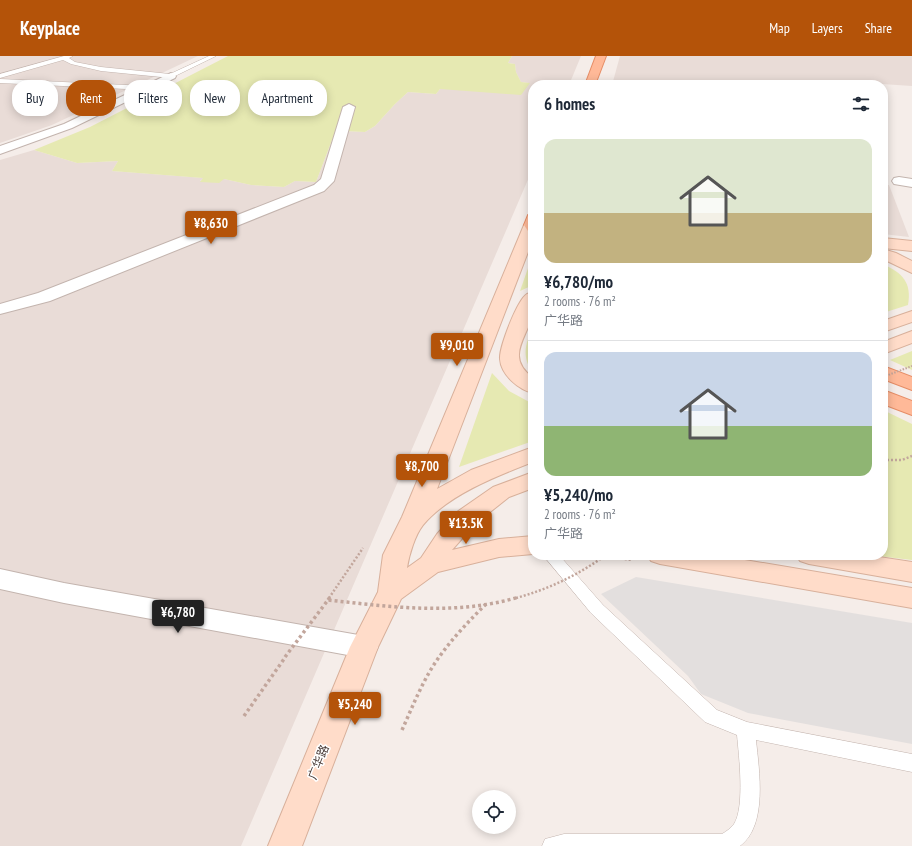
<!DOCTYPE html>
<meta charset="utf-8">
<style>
:root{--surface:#fff;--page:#f2f2f3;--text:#1f2937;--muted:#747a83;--line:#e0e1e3;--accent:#b45309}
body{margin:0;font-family:"PT Sans Narrow","Noto Sans SC",sans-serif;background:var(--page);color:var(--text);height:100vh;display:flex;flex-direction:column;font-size:15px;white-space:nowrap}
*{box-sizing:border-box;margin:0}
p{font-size:13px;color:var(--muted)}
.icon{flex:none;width:22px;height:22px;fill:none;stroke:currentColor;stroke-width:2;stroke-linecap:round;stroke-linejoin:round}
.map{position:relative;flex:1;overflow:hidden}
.sheet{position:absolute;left:528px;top:24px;width:360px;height:480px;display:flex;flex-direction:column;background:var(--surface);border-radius:16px;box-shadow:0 2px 10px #0003}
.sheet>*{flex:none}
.banner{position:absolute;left:12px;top:24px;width:380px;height:36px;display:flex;gap:8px}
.buttons{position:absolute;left:472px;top:734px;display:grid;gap:8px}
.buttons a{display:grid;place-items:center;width:44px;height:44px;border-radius:50%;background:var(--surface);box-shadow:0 2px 10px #0003;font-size:20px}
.price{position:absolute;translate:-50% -34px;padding:0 9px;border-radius:4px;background:var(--accent);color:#fff;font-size:13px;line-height:26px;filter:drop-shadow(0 1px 2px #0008)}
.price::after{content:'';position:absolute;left:50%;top:24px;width:12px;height:9px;margin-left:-6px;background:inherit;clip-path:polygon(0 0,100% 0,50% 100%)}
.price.current{background:#222;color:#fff}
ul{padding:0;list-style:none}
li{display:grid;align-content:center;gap:8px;height:212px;padding:0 16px}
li+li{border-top:1px solid var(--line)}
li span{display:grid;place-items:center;height:124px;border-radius:12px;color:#555}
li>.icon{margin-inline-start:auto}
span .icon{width:72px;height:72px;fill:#fffc;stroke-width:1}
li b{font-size:17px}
h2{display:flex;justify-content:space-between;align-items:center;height:48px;padding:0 16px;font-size:17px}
.pill{padding:0 14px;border-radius:16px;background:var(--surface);box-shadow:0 2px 10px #0003;font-size:14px;line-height:36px}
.pill.current{background:var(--accent);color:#fff}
header{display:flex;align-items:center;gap:24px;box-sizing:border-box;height:56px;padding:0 20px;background:var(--accent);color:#fff}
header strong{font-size:19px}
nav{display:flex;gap:22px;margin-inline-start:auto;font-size:14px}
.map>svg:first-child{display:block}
</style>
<header>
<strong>Keyplace</strong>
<nav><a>Map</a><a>Layers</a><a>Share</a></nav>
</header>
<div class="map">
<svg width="912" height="790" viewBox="0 0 912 790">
<rect width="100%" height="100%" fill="#f5ede9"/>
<!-- residential -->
<g fill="#e9dcd7">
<path d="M 0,0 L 198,0 L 52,69 L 0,87 Z"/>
<path d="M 512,0 L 581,0 L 569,29 L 533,29 L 533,112 L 241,790 L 0,790 L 0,104 L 34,94 L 77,107 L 118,105 L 112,115 L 204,122 L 200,125 L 224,123 L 251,129 L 284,131 L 295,125 L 316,126 L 332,84 L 338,77 L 343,75 L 365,76 L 375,70 L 395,48 L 408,36 L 436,38 L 440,33 L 529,27 L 521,26 L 516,16 L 515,8 L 508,7 Z"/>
<path d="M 620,0 L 912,0 L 912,30 L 852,26 L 852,29 L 612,29 Z"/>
<path d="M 883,129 L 889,129 L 909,181 L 883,178 Z"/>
</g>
<!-- green -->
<g fill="#e6e9b2">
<path d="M 228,0 L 512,0 L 508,7 L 515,8 L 516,16 L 521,26 L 530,27 L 521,39 L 440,33 L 436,38 L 408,36 L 395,48 L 375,70 L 365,76 L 343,75 L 338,77 L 332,84 L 316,126 L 295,125 L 284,131 L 251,129 L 224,123 L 219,127 L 200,126 L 203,122 L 112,115 L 118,105 L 77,107 L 34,94 L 90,71 Z"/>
<path d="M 533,198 L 533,229 L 520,235 Z"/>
<path d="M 883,208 C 902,217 912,226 908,249 L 883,257 Z"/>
<path d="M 533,267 L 533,318 C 520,297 527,288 533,267 Z"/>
<path d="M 912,295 L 912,314 L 890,304 Z"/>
<path d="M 492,317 L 509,335 L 533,348 L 533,385 L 459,411 Z"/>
<path d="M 883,354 L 912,368 L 912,504 L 869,499 L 883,499 Z"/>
</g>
<!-- parking -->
<path fill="#e3dfde" d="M 636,521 L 912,567 L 912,688 L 748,657 L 701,638 L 688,620 L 601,538 Z"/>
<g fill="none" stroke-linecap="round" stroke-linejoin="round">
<defs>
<g id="lane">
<path d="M 64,0 L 73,0 L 69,2 L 75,6 L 101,11 L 170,18 L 209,0 L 216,0 L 171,22 L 101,15 L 71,8 L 63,4 L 0,22 L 0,18 Z"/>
<path d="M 0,23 L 147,30 L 150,32 L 147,34 L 0,27 Z"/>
<path d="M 543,499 L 559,499 L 603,549 L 717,654 L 747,666 L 912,698 L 912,716 L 756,684 C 759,714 768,769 740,790 L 542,790 L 545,783 L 564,778 L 722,778 C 727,775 731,772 734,768 C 745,751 739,700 737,679 L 705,666 L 591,557 Z"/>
</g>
<g id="street">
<path d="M 171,17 L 176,20 L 175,22 L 72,72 L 0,98 L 0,90 L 64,68 Z"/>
<path d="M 349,48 L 355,51 L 334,125 L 324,135 L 50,245 L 0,258 L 0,248 L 38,237 L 314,129 L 321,123 L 343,51 Z"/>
<path d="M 899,121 L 912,123 L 912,131 L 894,128 L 892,125 L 894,122 Z"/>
<path d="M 0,513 L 64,527 L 364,580 L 374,583 L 378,591 L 374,599 L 364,602 L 64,547 L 0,533 Z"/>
</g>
<g id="secondary">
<path d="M 531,165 L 533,165 L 533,183 L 437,433 L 471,414 L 533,391 L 533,406 C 497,420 448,439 423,469 C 415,479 409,499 407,512 L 421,502 L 437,478 L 457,456 L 493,431 L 533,416 L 533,432 L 509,441 L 475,468 L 452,494 L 499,483 L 533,480 L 533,498 L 499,501 L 438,516 L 401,543 L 378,591 L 302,790 L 268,790 L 350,591 L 378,536 L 383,499 L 402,461 L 524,169 L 526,166 Z"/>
<path d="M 883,182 L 912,185 L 912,195 L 883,192 Z"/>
<path d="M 883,193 L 896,197 L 912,205 L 912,217 L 883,203 Z"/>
<path d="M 533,237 C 533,243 534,250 533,256 C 528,282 504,300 533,322 L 533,337 C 519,334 501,319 500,303 C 499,292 517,244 527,238 C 529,237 531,237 533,237 Z"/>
<path d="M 912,255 L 912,266 L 883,276 L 883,265 Z"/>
<path d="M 912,275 L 912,287 L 883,298 L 883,286 Z"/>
<path d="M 647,499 L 715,499 L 912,532 L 912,552 L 660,508 L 651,505 Z"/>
<path d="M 796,499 L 866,499 L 912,506 L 912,526 L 809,508 L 800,505 Z"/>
</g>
<g id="primary">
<path d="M 596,0 L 606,0 L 595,29 L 585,29 Z"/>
<path d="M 533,158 L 533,176 L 528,175 L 524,169 L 528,159 Z"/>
<path d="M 883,310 L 912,321 L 912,334 L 883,323 Z"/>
<path d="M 883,334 L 912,345 L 912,359 L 883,348 Z"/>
</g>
</defs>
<!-- lane casing -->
<use href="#lane" stroke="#c3b4ae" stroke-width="1"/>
<!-- street casing -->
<use href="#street" stroke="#c3b4ae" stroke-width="2"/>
<!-- secondary casing -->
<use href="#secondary" stroke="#d8b09b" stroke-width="2"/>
<!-- primary casing -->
<use href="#primary" stroke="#e68d66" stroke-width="2"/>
<!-- path-far1 -->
<g stroke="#c2a69c" stroke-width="2.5" stroke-dasharray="2 2" stroke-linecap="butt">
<path d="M 883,404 L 902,404 L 912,400"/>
<path d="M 605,500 L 632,504"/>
<path d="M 329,542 L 363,492"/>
</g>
<!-- path -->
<g stroke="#c2a69c" stroke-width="3.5" stroke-dasharray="3 3" stroke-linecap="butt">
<path d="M 328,544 L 330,541"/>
<path d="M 244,660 L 284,603"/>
<path d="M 402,674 C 411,654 419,634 430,615 C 445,590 465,569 485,549"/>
</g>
<!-- lane -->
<use href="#lane" fill="#fff" fill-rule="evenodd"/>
<!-- street -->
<use href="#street" fill="#fff" fill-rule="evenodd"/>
<!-- secondary -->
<use href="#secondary" fill="#ffdcc9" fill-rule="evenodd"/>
<!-- primary -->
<use href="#primary" fill="#ffb998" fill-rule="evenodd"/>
<!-- path-bridge-far2 -->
<path stroke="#c2a69c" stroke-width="2" stroke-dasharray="1.5 1.5" stroke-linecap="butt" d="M 883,321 L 912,310"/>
<!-- path-bridge-far1 -->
<path stroke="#c2a69c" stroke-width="2.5" stroke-dasharray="2 2" stroke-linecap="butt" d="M 516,542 C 549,533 578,519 606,499"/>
<!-- path-bridge -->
<path stroke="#c2a69c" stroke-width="3.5" stroke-dasharray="3 3" stroke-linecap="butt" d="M 285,601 L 328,544 C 392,551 456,560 519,541"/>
</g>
<g text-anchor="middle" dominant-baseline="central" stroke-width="3" stroke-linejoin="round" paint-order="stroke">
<!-- near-street labels -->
<g font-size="12" fill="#493b37" stroke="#fff">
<text transform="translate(318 706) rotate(-68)">广华路</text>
</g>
</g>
</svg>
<div class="buttons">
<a><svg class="icon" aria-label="locate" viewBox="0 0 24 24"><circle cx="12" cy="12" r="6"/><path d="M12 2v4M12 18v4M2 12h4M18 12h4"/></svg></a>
</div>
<b class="price" style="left:211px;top:189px">¥8,630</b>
<b class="price" style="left:457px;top:311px">¥9,010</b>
<b class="price" style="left:422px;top:432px">¥8,700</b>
<b class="price" style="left:466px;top:489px">¥13.5K</b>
<b class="price current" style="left:178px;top:578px">¥6,780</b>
<b class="price" style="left:355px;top:670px">¥5,240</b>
<div class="banner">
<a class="pill">Buy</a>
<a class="pill current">Rent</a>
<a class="pill">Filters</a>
<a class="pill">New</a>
<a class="pill">Apartment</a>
</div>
<section class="sheet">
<h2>6 homes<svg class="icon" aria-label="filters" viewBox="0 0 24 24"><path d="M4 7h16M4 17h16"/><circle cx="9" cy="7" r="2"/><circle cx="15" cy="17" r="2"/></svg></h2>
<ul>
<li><span style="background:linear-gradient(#dfe7d0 60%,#c2b280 0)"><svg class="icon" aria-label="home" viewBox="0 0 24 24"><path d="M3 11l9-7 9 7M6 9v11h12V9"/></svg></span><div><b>¥6,780/mo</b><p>2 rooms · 76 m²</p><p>广华路</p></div></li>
<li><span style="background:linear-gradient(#c9d6e8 60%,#8fb573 0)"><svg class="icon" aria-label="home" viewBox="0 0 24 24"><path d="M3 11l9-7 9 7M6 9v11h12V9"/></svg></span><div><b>¥5,240/mo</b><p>2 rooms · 76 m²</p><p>广华路</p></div></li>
</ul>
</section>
</div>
